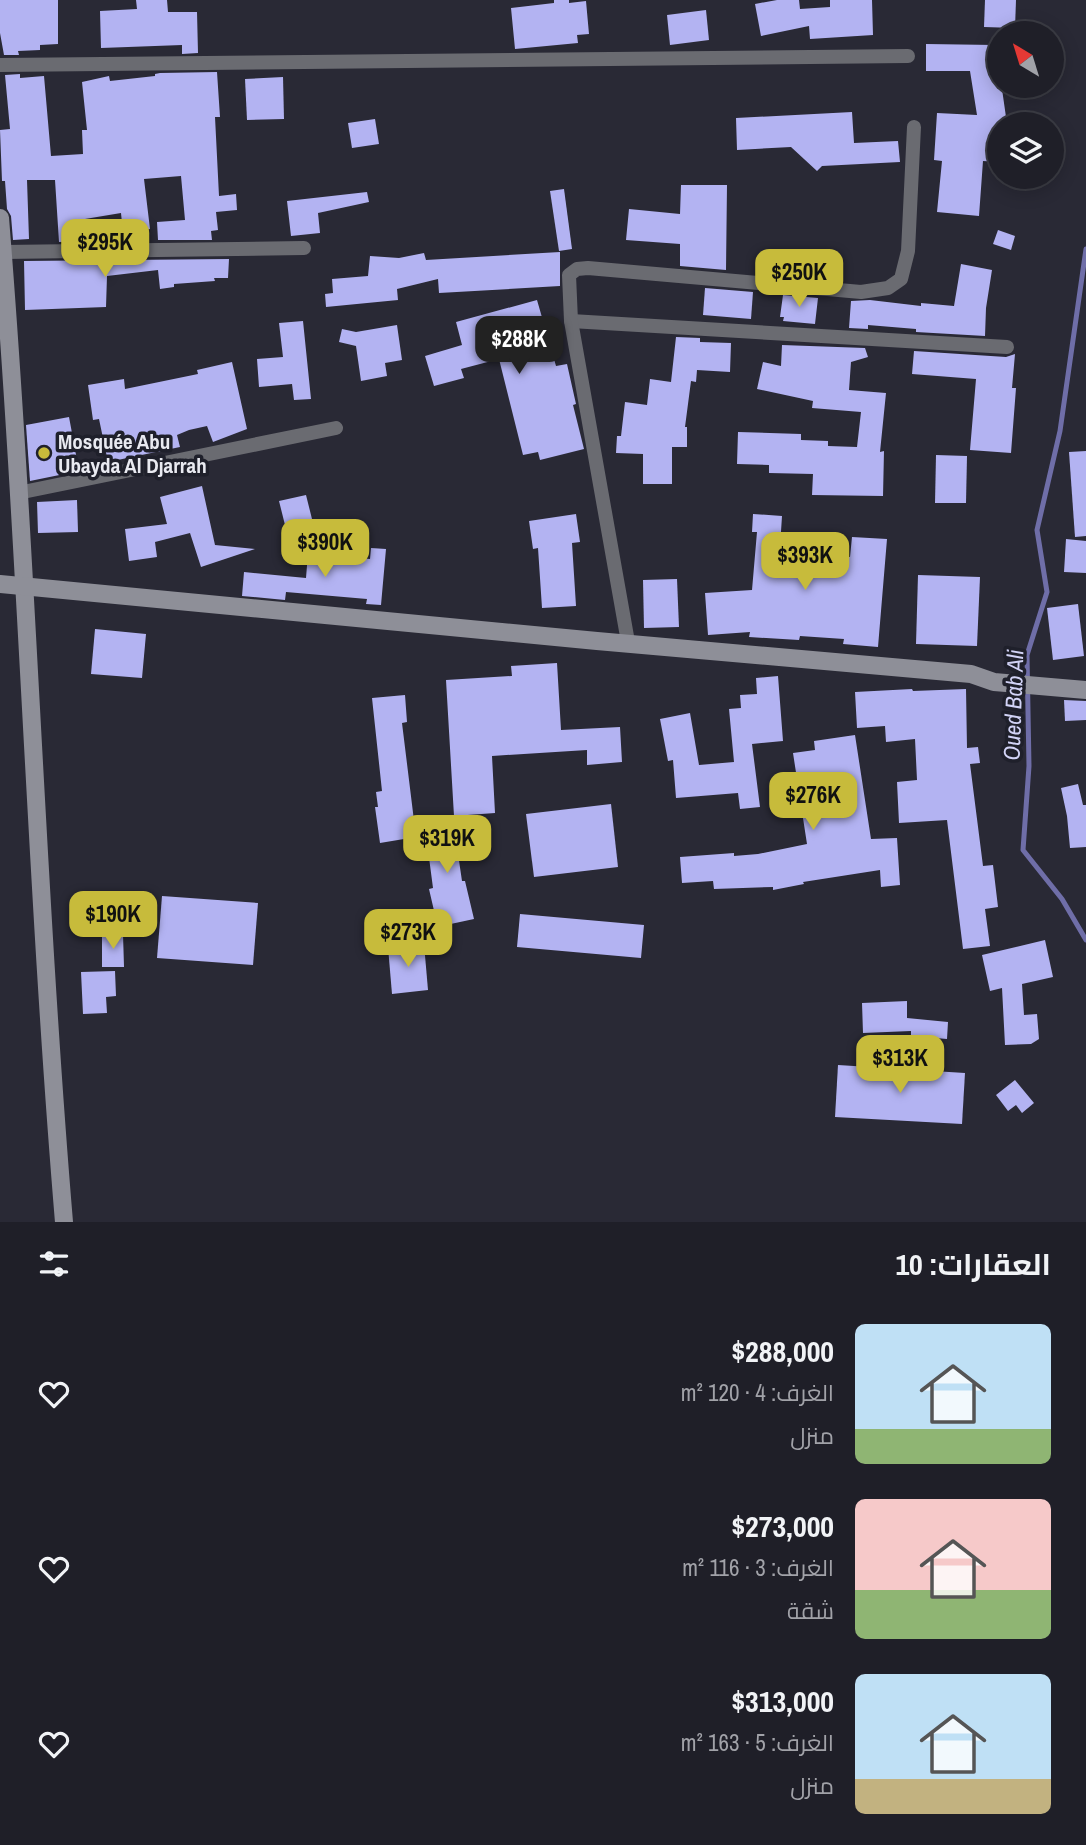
<!DOCTYPE html>
<html lang="ar">
<meta charset="utf-8">
<style>
:root{--surface:#1f1f28;--page:#2c2c34;--text:#f1f3f6;--muted:#a1a2a8;--line:#3c3d45;--accent:#c7bb3b}
body{margin:0;font-family:"Archivo Narrow",Cairo,sans-serif;background:var(--page);color:var(--text);direction:rtl;height:100vh;display:flex;flex-direction:column;font-size:26px;white-space:nowrap}
*{box-sizing:border-box;margin:0}
p{font-size:23px;color:var(--muted)}
.icon{flex:none;width:38px;height:38px;fill:none;stroke:currentColor;stroke-width:2;stroke-linecap:round;stroke-linejoin:round}
.map{position:relative;height:1222px;overflow:hidden;direction:ltr}
.drawer{display:flex;flex-direction:column;background:var(--surface);flex:1}
.drawer>*{flex:none}
.needle{width:46px;rotate:322deg}
.controls{position:absolute;left:987px;top:21px;display:grid;gap:14px}
.controls a{display:grid;place-items:center;width:77px;height:77px;border-radius:50%;background:var(--surface);box-shadow:0 4px 18px #0003,0 0 0 2px var(--line);font-size:35px}
.price{position:absolute;translate:-50% -60px;padding:0 16px;border-radius:14px;background:var(--accent);color:#111;font-size:23px;line-height:46px;filter:drop-shadow(0 2px 4px #0008)}
.price::after{content:'';position:absolute;left:50%;top:42px;width:21px;height:16px;margin-left:-10px;background:inherit;clip-path:polygon(0 0,100% 0,50% 100%)}
.price.current{background:#222;color:#fff}
ul{padding:0;list-style:none}
li{display:flex;align-items:center;gap:21px;height:175px;padding:0 35px}
li span{display:grid;place-items:center;flex:none;width:196px;height:140px;border-radius:10px;color:#555}
li>.icon{margin-inline-start:auto}
span .icon{width:84px;height:84px;fill:#fffc;stroke-width:1}
li b{font-size:30px}
h2{display:flex;justify-content:space-between;align-items:center;height:84px;padding:0 35px;font-size:30px}
.map>svg:first-child{display:block}
</style>
<div class="map">
<svg width="1086" height="1222" viewBox="0 0 1086 1222">
<rect width="100%" height="100%" fill="#292935"/>
<g fill="none" stroke-linecap="round" stroke-linejoin="round">
<!-- stream -->
<path stroke="#6f6ea8" stroke-width="5" d="M 1086,249 L 1060,431 L 1037,530 L 1047,592 L 1027,655 L 1029,766 L 1023,850 L 1062,899 L 1086,940"/>
</g>
<!-- building -->
<g fill="#b3b3f2">
<path d="M 0,0 L 58,0 L 58,44 L 40,45 L 40,50 L 18,51 L 19,55 L 4,55 L 0,33 Z"/>
<path d="M 136,0 L 167,0 L 168,12 L 197,12 L 198,53 L 182,54 L 182,45 L 101,48 L 100,11 L 137,9 Z"/>
<path d="M 554,0 L 569,0 L 569,3 L 586,1 L 589,34 L 577,35 L 578,43 L 515,49 L 511,8 L 554,3 Z"/>
<path d="M 777,0 L 799,0 L 800,9 L 830,7 L 830,0 L 872,0 L 873,35 L 810,39 L 809,26 L 761,36 L 755,4 Z"/>
<path d="M 985,0 L 1016,0 L 1015,28 L 984,27 Z"/>
<path d="M 706,10 L 709,40 L 670,45 L 667,15 Z"/>
<path d="M 926,44 L 995,45 L 1000,90 L 1002,89 L 1007,124 L 999,124 L 999,162 L 983,161 L 979,216 L 937,212 L 942,161 L 934,160 L 937,113 L 977,115 L 970,71 L 926,71 Z"/>
<path d="M 217,72 L 220,117 L 215,117 L 219,196 L 236,194 L 237,210 L 216,212 L 218,230 L 211,231 L 212,240 L 158,240 L 157,222 L 185,220 L 181,176 L 144,179 L 150,229 L 123,233 L 121,213 L 85,219 L 86,241 L 59,242 L 55,180 L 27,180 L 29,239 L 13,240 L 11,216 L 7,209 L 5,181 L 2,181 L 0,130 L 10,129 L 5,75 L 20,74 L 20,78 L 44,76 L 51,156 L 83,154 L 82,130 L 87,130 L 82,82 L 109,76 L 110,81 L 155,76 L 155,74 L 160,73 Z"/>
<path d="M 283,77 L 284,119 L 247,120 L 245,79 Z"/>
<path d="M 852,112 L 854,143 L 898,141 L 900,162 L 822,166 L 817,171 L 791,147 L 737,150 L 736,118 Z"/>
<path d="M 375,119 L 379,144 L 352,148 L 348,123 Z"/>
<path d="M 681,185 L 727,185 L 726,270 L 680,266 L 680,244 L 626,240 L 629,209 L 680,214 Z"/>
<path d="M 564,189 L 572,249 L 559,251 L 550,191 Z"/>
<path d="M 367,192 L 369,202 L 318,213 L 320,233 L 291,236 L 287,201 Z"/>
<path d="M 998,230 L 1015,236 L 1011,250 L 993,244 Z"/>
<path d="M 560,252 L 560,286 L 439,293 L 438,279 L 397,289 L 398,300 L 326,307 L 325,294 L 333,293 L 332,279 L 368,276 L 370,256 L 399,258 L 424,253 L 426,260 Z"/>
<path d="M 229,259 L 228,278 L 214,278 L 215,281 L 174,284 L 174,287 L 160,289 L 158,270 L 107,276 L 106,307 L 25,310 L 24,261 Z"/>
<path d="M 961,264 L 992,270 L 986,308 L 985,336 L 916,332 L 916,329 L 868,325 L 868,329 L 849,328 L 851,301 L 870,300 L 921,306 L 921,303 L 954,306 Z"/>
<path d="M 705,288 L 753,292 L 751,319 L 703,315 Z"/>
<path d="M 783,295 L 818,298 L 815,324 L 783,321 L 784,317 L 780,317 Z"/>
<path d="M 537,300 L 556,366 L 567,364 L 576,404 L 573,405 L 584,449 L 540,460 L 538,452 L 523,455 L 499,359 L 461,369 L 464,378 L 434,386 L 425,356 L 462,345 L 456,322 Z"/>
<path d="M 303,321 L 311,399 L 294,400 L 292,384 L 259,387 L 257,359 L 283,357 L 279,323 Z"/>
<path d="M 397,325 L 402,360 L 385,363 L 387,376 L 361,381 L 356,346 L 339,342 L 342,329 L 356,332 Z"/>
<path d="M 676,337 L 700,338 L 700,342 L 731,343 L 730,372 L 697,370 L 696,382 L 691,381 L 685,427 L 687,427 L 687,447 L 672,447 L 672,484 L 643,484 L 643,454 L 616,453 L 617,436 L 621,436 L 625,402 L 647,405 L 650,379 L 671,382 Z"/>
<path d="M 782,345 L 865,348 L 868,357 L 851,362 L 849,390 L 886,393 L 880,452 L 884,451 L 883,496 L 812,495 L 813,474 L 769,473 L 769,465 L 737,464 L 738,432 L 801,434 L 801,440 L 828,441 L 828,446 L 857,447 L 861,412 L 812,408 L 813,401 L 757,389 L 763,362 L 781,366 Z"/>
<path d="M 914,351 L 1006,357 L 1015,354 L 1012,388 L 1016,388 L 1011,453 L 970,450 L 976,379 L 912,374 Z"/>
<path d="M 232,362 L 247,429 L 213,442 L 207,426 L 189,430 L 177,435 L 180,447 L 108,462 L 99,419 L 93,420 L 88,385 L 124,379 L 125,389 L 198,374 L 197,370 Z"/>
<path d="M 69,417 L 79,471 L 30,481 L 26,425 Z"/>
<path d="M 1086,451 L 1086,536 L 1075,537 L 1069,452 Z"/>
<path d="M 936,455 L 967,456 L 966,503 L 935,503 Z"/>
<path d="M 202,486 L 215,545 L 255,549 L 201,567 L 190,533 L 155,542 L 157,557 L 129,561 L 125,529 L 167,524 L 160,497 Z"/>
<path d="M 306,495 L 313,523 L 286,529 L 279,501 Z"/>
<path d="M 77,500 L 78,532 L 38,533 L 37,502 Z"/>
<path d="M 576,514 L 580,542 L 572,543 L 576,606 L 542,608 L 538,548 L 533,549 L 529,521 Z"/>
<path d="M 753,514 L 782,516 L 780,547 L 783,547 L 783,550 L 850,557 L 852,537 L 887,539 L 878,647 L 843,644 L 844,639 L 800,636 L 799,640 L 749,637 L 750,632 L 708,635 L 705,593 L 752,590 L 757,532 L 752,532 Z"/>
<path d="M 1066,539 L 1086,541 L 1086,573 L 1064,572 Z"/>
<path d="M 371,548 L 386,549 L 381,605 L 366,604 L 367,599 L 286,592 L 285,600 L 242,596 L 244,572 L 306,578 L 308,553 L 370,559 Z"/>
<path d="M 918,575 L 980,577 L 977,646 L 916,644 Z"/>
<path d="M 677,579 L 679,627 L 644,628 L 643,580 Z"/>
<path d="M 1078,604 L 1084,656 L 1053,660 L 1047,608 Z"/>
<path d="M 95,629 L 146,634 L 142,678 L 91,674 Z"/>
<path d="M 557,663 L 561,730 L 620,727 L 622,762 L 587,765 L 587,750 L 492,756 L 495,813 L 454,816 L 446,680 L 512,676 L 511,666 Z"/>
<path d="M 778,676 L 783,741 L 752,744 L 760,807 L 740,809 L 738,793 L 676,798 L 673,760 L 668,761 L 660,719 L 690,713 L 699,765 L 734,762 L 729,709 L 741,708 L 740,695 L 757,694 L 756,678 Z"/>
<path d="M 912,689 L 913,691 L 966,689 L 967,748 L 978,747 L 980,763 L 970,764 L 983,866 L 993,865 L 998,907 L 985,909 L 990,946 L 963,949 L 947,820 L 899,823 L 897,782 L 917,780 L 915,739 L 886,742 L 885,726 L 857,728 L 855,692 Z"/>
<path d="M 405,695 L 407,722 L 402,723 L 416,837 L 380,843 L 375,807 L 378,807 L 376,792 L 382,791 L 372,698 Z"/>
<path d="M 1064,700 L 1086,701 L 1086,720 L 1065,721 Z"/>
<path d="M 855,735 L 871,839 L 897,838 L 900,885 L 881,887 L 880,870 L 803,882 L 804,884 L 773,890 L 773,887 L 714,889 L 713,881 L 682,883 L 680,857 L 734,853 L 734,856 L 758,854 L 807,844 L 793,753 L 815,750 L 814,741 Z"/>
<path d="M 1078,784 L 1083,805 L 1086,805 L 1086,847 L 1070,848 L 1067,816 L 1061,788 Z"/>
<path d="M 611,804 L 618,867 L 534,877 L 526,814 Z"/>
<path d="M 453,820 L 462,881 L 465,881 L 474,919 L 446,925 L 443,914 L 435,915 L 429,889 L 433,888 L 425,827 Z"/>
<path d="M 162,896 L 258,903 L 253,965 L 157,958 Z"/>
<path d="M 520,914 L 644,925 L 641,958 L 517,947 Z"/>
<path d="M 102,934 L 123,934 L 124,967 L 102,967 Z"/>
<path d="M 1045,940 L 1053,977 L 1022,984 L 1024,1015 L 1037,1014 L 1039,1039 L 1031,1044 L 1005,1045 L 1002,988 L 990,991 L 982,955 Z"/>
<path d="M 424,944 L 428,990 L 392,994 L 388,947 Z"/>
<path d="M 115,971 L 116,996 L 106,997 L 107,1013 L 83,1014 L 81,972 Z"/>
<path d="M 907,1001 L 907,1018 L 948,1022 L 947,1039 L 911,1036 L 911,1031 L 863,1033 L 862,1003 Z"/>
<path d="M 838,1065 L 965,1073 L 962,1124 L 835,1117 Z"/>
<path d="M 1015,1080 L 1034,1103 L 1022,1113 L 1016,1105 L 1008,1111 L 996,1095 Z"/>
</g>
<g fill="none" stroke-linecap="round" stroke-linejoin="round">
<!-- street -->
<g stroke="#6a6b71" stroke-width="14">
<path d="M 0,65 L 908,56"/>
<path d="M 3,252 L 304,248"/>
<path d="M 571,321 L 1007,347"/>
<path d="M 18,493 L 336,428"/>
<path d="M 628,642 L 571,321 L 569,275 L 577,269 L 588,268 L 861,292 L 888,288 L 901,279 L 908,251 L 914,127"/>
</g>
<!-- secondary -->
<g stroke="#8e8f98" stroke-width="18">
<path d="M 0,218 C 27,552 36,888 64,1222"/>
<path d="M 0,584 L 597,641 L 971,674 L 994,682 L 1086,690"/>
</g>
</g>
<!-- markers -->
<circle fill="#c7bb3b" stroke="#1f202b" stroke-width="2.5" cx="44" cy="453" r="7"/>
<g text-anchor="middle" dominant-baseline="central" stroke-width="7" stroke-linejoin="round" paint-order="stroke">
<!-- poi labels -->
<g font-size="21" font-weight="bold" fill="#e9eaf1" stroke="#1f202b" text-anchor="start">
<text x="58" y="441">Mosquée Abu<tspan x="58" dy="24">Ubayda Al Djarrah</tspan></text>
</g>
<!-- water labels -->
<g font-size="23" font-style="italic" fill="#d2d3f6" stroke="#1f202b">
<text transform="translate(1013 705) rotate(-88)">Oued Bab Ali</text>
</g>
</g>
</svg>
<div class="controls">
<a><svg class="needle" viewBox="-14 -14 28 28"><path d="M0-13l5 13h-10z" fill="#e53935"/><path d="M0 13l5-13h-10z" fill="#a1a2a8"/></svg></a>
<a><svg class="icon" aria-label="layers" viewBox="0 0 24 24"><path d="M12 4l9 5-9 5-9-5zM3 14l9 5 9-5"/></svg></a>
</div>
<b class="price" style="left:105px;top:279px">$295K</b>
<b class="price" style="left:799px;top:309px">$250K</b>
<b class="price current" style="left:519px;top:376px">$288K</b>
<b class="price" style="left:325px;top:579px">$390K</b>
<b class="price" style="left:805px;top:592px">$393K</b>
<b class="price" style="left:813px;top:832px">$276K</b>
<b class="price" style="left:447px;top:875px">$319K</b>
<b class="price" style="left:113px;top:951px">$190K</b>
<b class="price" style="left:408px;top:969px">$273K</b>
<b class="price" style="left:900px;top:1095px">$313K</b>
</div>
<section class="drawer">
<h2>العقارات: 10<svg class="icon" aria-label="filters" viewBox="0 0 24 24"><path d="M4 7h16M4 17h16"/><circle cx="9" cy="7" r="2"/><circle cx="15" cy="17" r="2"/></svg></h2>
<ul>
<li><span style="background:linear-gradient(#bfe0f5 75%,#8fb573 0)"><svg class="icon" aria-label="home" viewBox="0 0 24 24"><path d="M3 11l9-7 9 7M6 9v11h12V9"/></svg></span><div><b>$288,000</b><p>الغرف: 4 · 120 m²</p><p>منزل</p></div><svg class="icon" aria-label="heart" viewBox="0 0 24 24"><path d="M12 20l-8-8c-3-5 5-10 8-4 3-6 11-1 8 4z"/></svg></li>
<li><span style="background:linear-gradient(#f6c9c9 65%,#8fb573 0)"><svg class="icon" aria-label="home" viewBox="0 0 24 24"><path d="M3 11l9-7 9 7M6 9v11h12V9"/></svg></span><div><b>$273,000</b><p>الغرف: 3 · 116 m²</p><p>شقة</p></div><svg class="icon" aria-label="heart" viewBox="0 0 24 24"><path d="M12 20l-8-8c-3-5 5-10 8-4 3-6 11-1 8 4z"/></svg></li>
<li><span style="background:linear-gradient(#bfe0f5 75%,#c2b280 0)"><svg class="icon" aria-label="home" viewBox="0 0 24 24"><path d="M3 11l9-7 9 7M6 9v11h12V9"/></svg></span><div><b>$313,000</b><p>الغرف: 5 · 163 m²</p><p>منزل</p></div><svg class="icon" aria-label="heart" viewBox="0 0 24 24"><path d="M12 20l-8-8c-3-5 5-10 8-4 3-6 11-1 8 4z"/></svg></li>
</ul>
</section>
